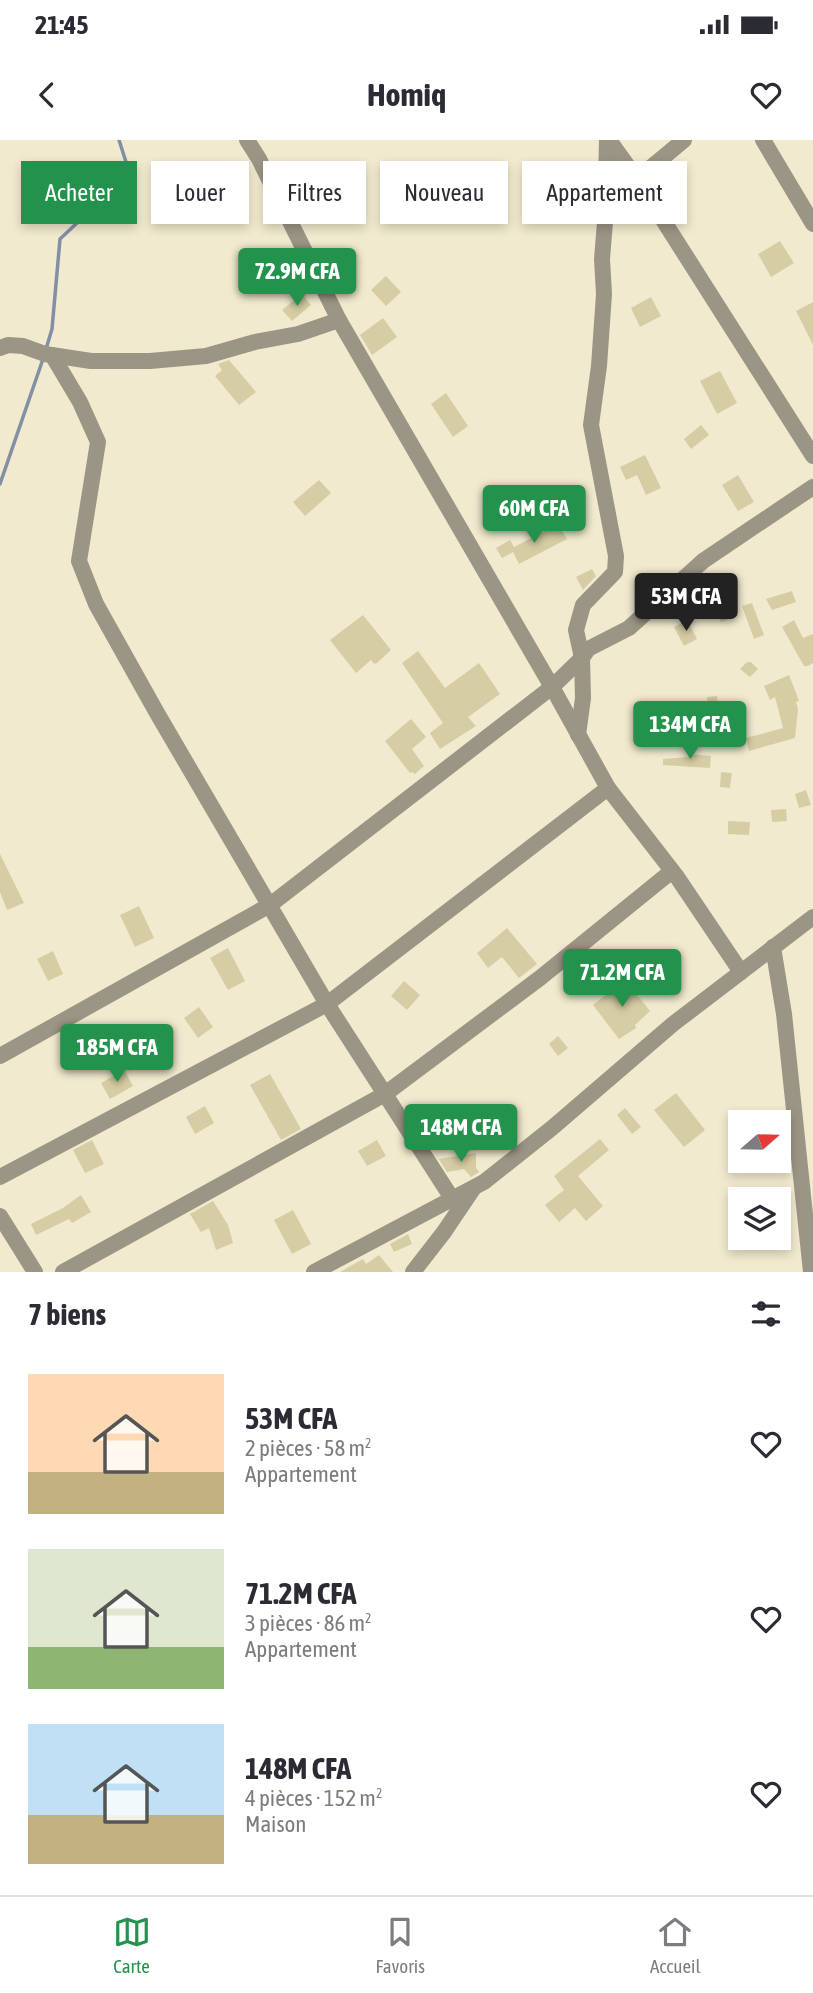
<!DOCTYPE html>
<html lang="fr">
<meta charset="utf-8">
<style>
:root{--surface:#fff;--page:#f2f2f3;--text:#2b2b33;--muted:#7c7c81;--line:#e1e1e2;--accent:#23924c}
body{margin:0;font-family:"Asap Condensed",sans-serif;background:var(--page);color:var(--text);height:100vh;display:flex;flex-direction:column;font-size:26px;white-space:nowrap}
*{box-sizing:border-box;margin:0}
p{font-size:23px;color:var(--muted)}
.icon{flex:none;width:38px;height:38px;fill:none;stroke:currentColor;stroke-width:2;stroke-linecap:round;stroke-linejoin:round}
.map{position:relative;height:1132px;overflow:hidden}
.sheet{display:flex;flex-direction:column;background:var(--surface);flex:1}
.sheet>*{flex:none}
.guide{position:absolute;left:21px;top:21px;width:772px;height:63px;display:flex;gap:14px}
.needle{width:46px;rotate:70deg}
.controls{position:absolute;left:728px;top:970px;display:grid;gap:14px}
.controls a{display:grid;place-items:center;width:63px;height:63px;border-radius:0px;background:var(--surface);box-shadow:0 4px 10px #0003;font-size:35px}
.price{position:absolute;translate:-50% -60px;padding:0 16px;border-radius:7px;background:var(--accent);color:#fff;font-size:23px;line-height:46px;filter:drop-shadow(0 2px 4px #0008)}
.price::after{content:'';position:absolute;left:50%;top:42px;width:21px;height:16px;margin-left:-10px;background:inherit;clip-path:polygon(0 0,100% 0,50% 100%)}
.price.on{background:#222;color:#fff}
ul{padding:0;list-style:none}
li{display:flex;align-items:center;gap:21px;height:175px;padding:0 28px}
li span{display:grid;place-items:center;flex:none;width:196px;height:140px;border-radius:0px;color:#555}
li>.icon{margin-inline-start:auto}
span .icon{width:84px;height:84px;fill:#fffc;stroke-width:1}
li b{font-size:30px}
h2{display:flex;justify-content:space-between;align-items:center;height:84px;padding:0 28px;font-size:30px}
.pill{padding:0 24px;border-radius:0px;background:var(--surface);box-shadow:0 4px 10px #0003;font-size:24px;line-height:63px}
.pill.on{background:var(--accent);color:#fff}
.status{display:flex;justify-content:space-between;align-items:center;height:49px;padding:0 35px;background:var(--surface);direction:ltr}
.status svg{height:19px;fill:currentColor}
header{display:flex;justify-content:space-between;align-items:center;height:91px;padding:0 28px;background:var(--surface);font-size:32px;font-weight:700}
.dock{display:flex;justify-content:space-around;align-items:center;height:98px;border-top:2px solid var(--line);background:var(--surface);font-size:19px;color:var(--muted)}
.dock a{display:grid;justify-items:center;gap:4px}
.dock .on{color:var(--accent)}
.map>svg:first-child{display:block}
</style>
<div class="status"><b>21:45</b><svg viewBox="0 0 49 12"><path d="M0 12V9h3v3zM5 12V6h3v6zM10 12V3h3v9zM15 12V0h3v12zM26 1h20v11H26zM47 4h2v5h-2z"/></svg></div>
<header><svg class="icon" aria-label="back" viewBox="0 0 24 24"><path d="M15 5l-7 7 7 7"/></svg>Homiq<svg class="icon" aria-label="heart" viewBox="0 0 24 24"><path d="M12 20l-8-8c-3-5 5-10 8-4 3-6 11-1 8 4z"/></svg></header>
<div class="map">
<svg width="813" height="1132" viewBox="0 0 813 1132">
<rect width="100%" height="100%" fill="#f1eacf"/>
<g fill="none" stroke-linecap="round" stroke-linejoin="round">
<!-- stream -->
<g stroke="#828fa4" stroke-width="3.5">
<path d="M 46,209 L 52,189 L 60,99 L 95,66 L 126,22 L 119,0"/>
<path d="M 0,344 L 43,219"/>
</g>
</g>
<!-- building -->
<g fill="#d7cda5">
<path d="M 780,101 L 794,123 L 771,137 L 758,114 Z"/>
<path d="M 386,136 L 401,152 L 386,166 L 371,150 Z"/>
<path d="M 302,154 L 311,165 L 292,181 L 282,170 Z"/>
<path d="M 651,157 L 661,176 L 640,187 L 631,168 Z"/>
<path d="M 813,162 L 813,205 L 796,171 Z"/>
<path d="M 383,178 L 397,197 L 372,215 L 360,195 Z"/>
<path d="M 229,220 L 256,252 L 239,265 L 215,236 L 222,230 L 218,224 Z"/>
<path d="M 720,231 L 737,263 L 717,274 L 700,241 Z"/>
<path d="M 446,253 L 468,286 L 453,297 L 431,264 Z"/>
<path d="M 701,285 L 709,295 L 691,309 L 684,299 Z"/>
<path d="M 645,315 L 661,348 L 646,355 L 637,335 L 626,340 L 620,327 Z"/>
<path d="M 738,335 L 754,362 L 738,371 L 722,345 Z"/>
<path d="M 319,340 L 331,353 L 305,376 L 293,362 Z"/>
<path d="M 558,384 L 567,399 L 519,424 L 513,412 L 502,418 L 496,408 L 510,400 L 514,407 Z"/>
<path d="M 592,429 L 596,436 L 583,450 L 576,437 Z"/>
<path d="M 792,451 L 796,462 L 772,470 L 766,459 Z"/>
<path d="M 752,463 L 764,495 L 754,499 L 742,466 Z"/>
<path d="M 735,467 L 738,476 L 721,482 L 717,473 Z"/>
<path d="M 363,475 L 391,510 L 377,523 L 374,524 L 371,520 L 356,533 L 330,500 Z"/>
<path d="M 687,480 L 697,499 L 684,506 L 674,487 Z"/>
<path d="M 794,480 L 803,498 L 813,494 L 813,523 L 808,526 L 804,526 L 782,487 Z"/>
<path d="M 418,511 L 445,548 L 479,523 L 500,554 L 468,577 L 476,586 L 440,609 L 430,593 L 443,583 L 402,523 Z"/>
<path d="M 747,522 L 751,522 L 758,529 L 750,537 L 740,529 Z"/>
<path d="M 789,535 L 799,561 L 796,562 L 798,569 L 795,598 L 749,611 L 746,598 L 783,588 L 775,557 L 770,560 L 764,546 Z"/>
<path d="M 717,556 L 718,572 L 709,573 L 707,557 Z"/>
<path d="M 411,579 L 426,597 L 412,609 L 424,626 L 415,634 L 412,632 L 410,633 L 385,601 Z"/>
<path d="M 688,614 L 711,616 L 710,628 L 663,625 L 663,619 L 688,617 Z"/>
<path d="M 721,632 L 732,633 L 730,648 L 720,647 Z"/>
<path d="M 806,650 L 811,665 L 799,668 L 795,654 Z"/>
<path d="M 786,669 L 787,681 L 772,682 L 771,670 Z"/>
<path d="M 728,681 L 750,682 L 749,695 L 728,694 Z"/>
<path d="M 0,714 L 24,763 L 7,770 L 0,752 Z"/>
<path d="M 139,766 L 154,798 L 135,807 L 120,775 Z"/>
<path d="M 507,788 L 537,824 L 519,838 L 502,817 L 488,828 L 477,813 Z"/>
<path d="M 228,808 L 245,841 L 228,850 L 210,818 Z"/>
<path d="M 53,811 L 63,834 L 48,841 L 37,819 Z"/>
<path d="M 625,840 L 650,871 L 635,885 L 636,888 L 619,899 L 593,865 Z"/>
<path d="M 404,841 L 420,855 L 407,870 L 391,856 Z"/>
<path d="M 199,867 L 213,887 L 198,898 L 184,878 Z"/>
<path d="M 558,896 L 568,908 L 558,916 L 549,904 Z"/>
<path d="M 124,930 L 133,946 L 110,959 L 101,943 Z"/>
<path d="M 270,934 L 301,989 L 281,1000 L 250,945 Z"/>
<path d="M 676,953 L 705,990 L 684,1007 L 654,970 Z"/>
<path d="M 205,966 L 214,983 L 195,994 L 186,977 Z"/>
<path d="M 625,968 L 641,987 L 632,994 L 617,975 Z"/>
<path d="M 600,999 L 609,1010 L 578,1036 L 603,1066 L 586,1081 L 575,1068 L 559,1082 L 545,1065 L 564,1050 L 554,1036 Z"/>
<path d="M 92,1000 L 104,1024 L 85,1033 L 73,1010 Z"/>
<path d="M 377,1000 L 386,1016 L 367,1026 L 358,1011 Z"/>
<path d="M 431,1007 L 439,1019 L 476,1013 L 476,1028 L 479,1032 L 471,1037 L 464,1029 L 447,1032 Z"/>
<path d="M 81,1055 L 91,1072 L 72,1083 L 69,1079 L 36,1095 L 31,1084 L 63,1068 Z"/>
<path d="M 213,1061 L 228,1085 L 233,1103 L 216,1110 L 209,1088 L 201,1092 L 190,1074 Z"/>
<path d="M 293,1070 L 311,1104 L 292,1114 L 274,1080 Z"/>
<path d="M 408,1094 L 412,1104 L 394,1112 L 390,1104 Z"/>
<path d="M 379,1115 L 393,1132 L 340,1132 L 363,1119 L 366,1124 Z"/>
</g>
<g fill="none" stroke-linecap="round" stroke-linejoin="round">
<!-- minor -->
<g stroke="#9b9585" stroke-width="16">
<path d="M 247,0 L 259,19 L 339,180 L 552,547 L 608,648 L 677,737 L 741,832"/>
<path d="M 609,0 L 637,39 L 813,316"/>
<path d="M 763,0 L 813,84"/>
<path d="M 637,39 L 684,0"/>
<path d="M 0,208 L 8,205 L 23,206 L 45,214 L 91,221 L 150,221 L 206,216 L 255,202 L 298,194 L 339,180"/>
<path d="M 52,215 L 80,262 L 98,302 L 79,421 L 96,464 L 157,573 L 327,864 L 453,1060"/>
<path d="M 578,595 L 583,558 L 582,518 L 576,490 L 583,465 L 615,432 L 616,416 L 591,285 L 599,226 L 604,154 L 602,119 L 605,82 L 607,0"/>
<path d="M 773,807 L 784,874 L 811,1132"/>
<path d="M 0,916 L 270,765 L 552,547 L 582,518 L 588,509 L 629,488 L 703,421 L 813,347"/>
<path d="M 0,1037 L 327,864 L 608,648"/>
<path d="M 0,1076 L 35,1132"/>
<path d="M 63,1132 L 385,954 L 540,838 L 672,731"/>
<path d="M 314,1132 L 484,1042 L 552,988 L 673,884 L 813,777"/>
<path d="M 413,1132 L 444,1092 L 473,1049"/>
</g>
</g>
</svg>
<div class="controls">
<a><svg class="needle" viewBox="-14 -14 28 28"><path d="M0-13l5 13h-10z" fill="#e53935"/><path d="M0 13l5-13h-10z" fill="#7c7c81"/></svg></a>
<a><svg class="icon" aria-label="layers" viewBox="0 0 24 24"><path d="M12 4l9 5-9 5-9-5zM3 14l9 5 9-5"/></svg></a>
</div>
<b class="price" style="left:297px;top:168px">72.9M CFA</b>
<b class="price" style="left:534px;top:405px">60M CFA</b>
<b class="price on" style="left:686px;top:493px">53M CFA</b>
<b class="price" style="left:690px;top:621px">134M CFA</b>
<b class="price" style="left:622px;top:869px">71.2M CFA</b>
<b class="price" style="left:117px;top:944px">185M CFA</b>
<b class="price" style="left:461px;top:1024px">148M CFA</b>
<div class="guide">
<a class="pill on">Acheter</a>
<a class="pill">Louer</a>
<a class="pill">Filtres</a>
<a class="pill">Nouveau</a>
<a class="pill">Appartement</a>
</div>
</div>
<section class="sheet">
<h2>7 biens<svg class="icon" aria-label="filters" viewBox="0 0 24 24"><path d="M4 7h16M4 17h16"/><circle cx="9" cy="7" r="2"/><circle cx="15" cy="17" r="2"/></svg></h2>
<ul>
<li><span style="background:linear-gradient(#ffd9b3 70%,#c2b280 0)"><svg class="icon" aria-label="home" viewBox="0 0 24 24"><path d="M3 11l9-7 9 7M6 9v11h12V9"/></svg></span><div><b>53M CFA</b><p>2 pièces · 58 m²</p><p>Appartement</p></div><svg class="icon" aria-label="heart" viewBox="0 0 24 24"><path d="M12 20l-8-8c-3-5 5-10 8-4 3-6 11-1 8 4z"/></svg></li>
<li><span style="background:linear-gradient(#dfe7d0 70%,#8fb573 0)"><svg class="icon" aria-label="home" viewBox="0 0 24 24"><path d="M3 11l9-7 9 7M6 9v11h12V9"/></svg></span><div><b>71.2M CFA</b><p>3 pièces · 86 m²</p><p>Appartement</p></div><svg class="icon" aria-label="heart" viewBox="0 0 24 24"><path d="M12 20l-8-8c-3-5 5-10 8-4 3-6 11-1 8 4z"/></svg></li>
<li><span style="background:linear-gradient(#bfe0f5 65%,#c2b280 0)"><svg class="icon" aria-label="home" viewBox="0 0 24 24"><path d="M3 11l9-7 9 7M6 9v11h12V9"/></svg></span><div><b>148M CFA</b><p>4 pièces · 152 m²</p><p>Maison</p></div><svg class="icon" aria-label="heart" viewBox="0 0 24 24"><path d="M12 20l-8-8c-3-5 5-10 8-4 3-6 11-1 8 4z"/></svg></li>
</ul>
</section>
<nav class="dock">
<a class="on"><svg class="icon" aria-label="map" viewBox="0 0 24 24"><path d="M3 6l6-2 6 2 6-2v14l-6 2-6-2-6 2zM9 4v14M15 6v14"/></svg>Carte</a>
<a><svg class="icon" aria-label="saved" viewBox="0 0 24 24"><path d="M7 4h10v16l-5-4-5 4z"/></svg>Favoris</a>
<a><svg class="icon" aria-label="home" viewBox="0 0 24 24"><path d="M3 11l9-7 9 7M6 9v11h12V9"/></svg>Accueil</a>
</nav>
